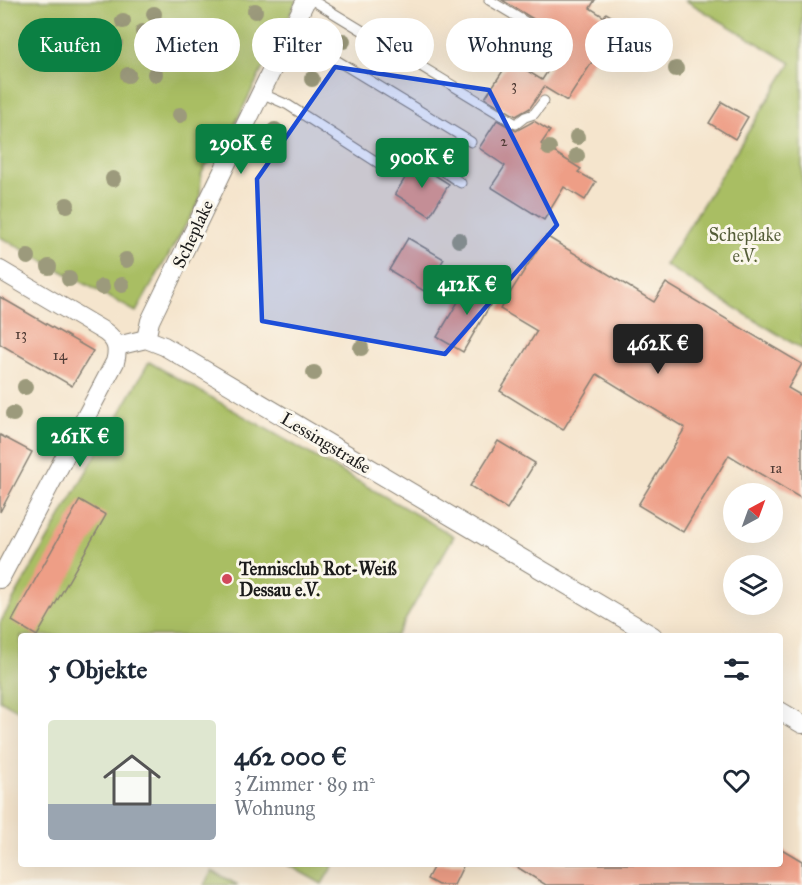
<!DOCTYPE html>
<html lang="de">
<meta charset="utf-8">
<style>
:root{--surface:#fff;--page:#f2f2f3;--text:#1f2937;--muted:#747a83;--accent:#0b8043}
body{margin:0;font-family:"IM FELL Great Primer",serif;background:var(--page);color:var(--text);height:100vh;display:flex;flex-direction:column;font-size:22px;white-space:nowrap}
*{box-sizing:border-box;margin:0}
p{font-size:20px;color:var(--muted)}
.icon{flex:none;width:33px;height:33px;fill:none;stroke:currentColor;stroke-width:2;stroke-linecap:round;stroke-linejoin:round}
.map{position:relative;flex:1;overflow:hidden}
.details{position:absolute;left:18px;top:633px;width:765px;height:234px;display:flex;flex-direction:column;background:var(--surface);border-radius:6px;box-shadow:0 6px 24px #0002}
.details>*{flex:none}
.top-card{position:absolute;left:18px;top:18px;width:766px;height:54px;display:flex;gap:12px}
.needle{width:39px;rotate:41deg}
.controls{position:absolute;left:723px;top:483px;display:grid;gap:12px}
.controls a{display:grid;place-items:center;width:60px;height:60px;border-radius:50%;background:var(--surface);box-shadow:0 6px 24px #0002;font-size:30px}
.price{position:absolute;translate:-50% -51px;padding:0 14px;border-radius:6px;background:var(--accent);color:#fff;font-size:20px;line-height:39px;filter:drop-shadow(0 2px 3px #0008)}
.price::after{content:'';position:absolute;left:50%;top:36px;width:18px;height:14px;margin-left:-9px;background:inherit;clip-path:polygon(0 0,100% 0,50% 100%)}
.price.current{background:#222;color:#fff}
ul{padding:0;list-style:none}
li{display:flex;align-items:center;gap:18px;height:150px;padding:0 30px}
li span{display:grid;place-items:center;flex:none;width:168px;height:120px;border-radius:6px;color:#555}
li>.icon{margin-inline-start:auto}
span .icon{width:72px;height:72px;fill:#fffc;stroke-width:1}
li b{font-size:26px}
h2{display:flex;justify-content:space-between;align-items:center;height:72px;padding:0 30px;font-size:26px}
.tag{padding:0 21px;border-radius:27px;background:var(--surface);box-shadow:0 6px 24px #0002;font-size:21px;line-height:54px}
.tag.current{background:var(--accent);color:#fff}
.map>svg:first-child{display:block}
</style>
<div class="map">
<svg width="802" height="885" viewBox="0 0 802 885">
<rect width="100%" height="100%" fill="#fbf7ec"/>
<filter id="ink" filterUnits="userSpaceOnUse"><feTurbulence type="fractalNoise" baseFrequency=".0167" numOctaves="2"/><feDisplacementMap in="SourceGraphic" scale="12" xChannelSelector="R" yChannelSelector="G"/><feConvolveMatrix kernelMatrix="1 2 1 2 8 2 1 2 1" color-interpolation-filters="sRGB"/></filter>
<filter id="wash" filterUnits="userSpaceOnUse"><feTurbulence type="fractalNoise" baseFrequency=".008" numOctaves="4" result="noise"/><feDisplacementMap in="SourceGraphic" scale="24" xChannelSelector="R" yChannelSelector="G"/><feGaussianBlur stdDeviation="1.35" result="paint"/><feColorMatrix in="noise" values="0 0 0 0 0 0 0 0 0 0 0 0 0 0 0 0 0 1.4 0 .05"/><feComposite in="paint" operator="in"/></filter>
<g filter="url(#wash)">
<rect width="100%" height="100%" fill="#f5e5cd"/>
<!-- garden -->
<g fill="#a9be63" stroke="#626d40" stroke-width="1.5">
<path d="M 0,0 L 297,0 L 219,156 L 206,165 L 201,175 L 200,200 L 136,312 L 0,237 Z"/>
<path d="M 685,0 L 802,0 L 802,349 L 665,265 L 791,63 Z"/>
<path d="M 149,362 L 454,536 L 396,636 L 21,636 L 21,712 L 0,700 L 0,623 Z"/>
<path d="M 286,864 L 334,864 L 322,884 Z"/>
<path d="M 212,871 L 238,885 L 204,885 Z"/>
</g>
<g id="blocks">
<!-- building -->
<g fill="#ee9e86">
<path d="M 502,0 L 595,0 L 590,8 L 604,17 L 606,13 L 638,32 L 640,28 L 655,37 L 644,55 L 615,37 L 608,48 L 603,45 L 567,101 L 544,87 L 530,108 L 516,116 L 485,98 L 510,60 L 542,80 L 568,40 Z"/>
<path d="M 722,102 L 748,117 L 735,139 L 709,123 Z"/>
<path d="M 497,120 L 516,131 L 534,121 L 550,131 L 541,144 L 581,169 L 578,172 L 596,182 L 585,200 L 564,187 L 544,220 L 491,187 L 505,166 L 479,148 Z"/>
<path d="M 414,164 L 419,165 L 449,184 L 430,216 L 395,194 Z"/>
<path d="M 546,236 L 654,302 L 666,283 L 802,364 L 788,388 L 802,396 L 802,499 L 729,455 L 683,532 L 638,505 L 685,428 L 597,374 L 563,430 L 500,391 L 537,331 L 500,309 Z"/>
<path d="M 408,238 L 444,259 L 424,291 L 389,270 Z"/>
<path d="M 471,280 L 496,295 L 463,352 L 437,337 Z"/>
<path d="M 0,297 L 93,351 L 72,386 L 0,344 Z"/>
<path d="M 0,435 L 32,452 L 0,512 Z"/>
<path d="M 498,441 L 535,463 L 507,509 L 470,486 Z"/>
<path d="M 80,500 L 106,515 L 37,636 L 12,621 Z"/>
<path d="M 780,848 L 802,861 L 802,885 L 546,885 L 512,864 L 780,864 Z"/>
<path d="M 435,864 L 464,864 L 454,885 L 438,885 L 427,879 Z"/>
</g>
</g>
</g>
<g filter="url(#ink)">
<use href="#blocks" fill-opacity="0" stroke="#888074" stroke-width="1.5"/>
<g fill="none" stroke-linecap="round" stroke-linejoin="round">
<defs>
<g id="lane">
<path d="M 312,0 L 516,124 L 525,117 L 534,114 L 544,101"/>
<path d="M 489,0 L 559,42"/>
<path d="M 290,32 L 471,142"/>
<path d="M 261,93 L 288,105 L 380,164 C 392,163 404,157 414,157 C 425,156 451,177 461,183"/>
</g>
<g id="street">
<path d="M 0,270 L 105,332 C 116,340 119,348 115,362 L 0,579"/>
<path d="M 146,339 L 150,321 L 306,0"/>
<path d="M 117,346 L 146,339 L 164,346 L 653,636"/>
<path d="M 780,711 L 802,724"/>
</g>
</defs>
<!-- lane casing -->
<use href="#lane" stroke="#888074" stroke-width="11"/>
<!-- street casing -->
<use href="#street" stroke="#888074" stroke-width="20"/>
<!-- lane -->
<use href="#lane" stroke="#fff" stroke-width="9"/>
<!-- street -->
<use href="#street" stroke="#fff" stroke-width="18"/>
</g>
<!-- trees -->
<g fill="#9c9a7b">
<circle cx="255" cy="11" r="8"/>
<circle cx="154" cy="14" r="8"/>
<circle cx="123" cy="21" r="8"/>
<circle cx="172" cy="31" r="8"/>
<circle cx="143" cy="32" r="8"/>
<circle cx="343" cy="41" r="8"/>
<circle cx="115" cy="43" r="8"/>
<circle cx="302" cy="54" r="8"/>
<circle cx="676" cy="69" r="8"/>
<circle cx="155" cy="74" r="8"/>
<circle cx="128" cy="75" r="8"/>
<circle cx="312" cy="79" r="8"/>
<circle cx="180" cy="115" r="8"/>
<circle cx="275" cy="130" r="8"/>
<circle cx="577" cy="137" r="8"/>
<circle cx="549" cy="148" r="8"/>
<circle cx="577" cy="156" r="8"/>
<circle cx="113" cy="179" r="8"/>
<circle cx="67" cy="205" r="8"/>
<circle cx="459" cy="240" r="8"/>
<circle cx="28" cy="257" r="8"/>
<circle cx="126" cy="260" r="8"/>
<circle cx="49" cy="267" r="8"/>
<circle cx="69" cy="279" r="8"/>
<circle cx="122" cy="285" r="8"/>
<circle cx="102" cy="287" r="8"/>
<circle cx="361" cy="348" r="8"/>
<circle cx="314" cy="373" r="8"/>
<circle cx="25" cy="387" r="8"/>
<circle cx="13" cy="414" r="8"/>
<circle cx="53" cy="429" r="8"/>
</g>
</g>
<!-- marked area -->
<path fill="#1d4ed8" fill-opacity="0.2" stroke="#1d4ed8" stroke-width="4.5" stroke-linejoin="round" d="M 335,67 L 489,90 L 557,225 L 445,354 L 262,321 L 257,179 Z"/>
<!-- markers -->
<circle fill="#d1495b" stroke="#fbf7ec" stroke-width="2" cx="227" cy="579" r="6"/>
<g text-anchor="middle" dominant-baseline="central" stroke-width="6" stroke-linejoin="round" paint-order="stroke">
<!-- number labels -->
<g font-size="15" fill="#503c36">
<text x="514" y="85">3</text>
<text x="504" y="141">2</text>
<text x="21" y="334">13</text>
<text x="60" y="355">14</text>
<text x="776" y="468">1a</text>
</g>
<!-- street labels -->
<g font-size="18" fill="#1c1c1c" stroke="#fbf7ec">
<text transform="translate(193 234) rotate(-65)">Scheplake</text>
<text transform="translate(326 443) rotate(31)">Lessingstraße</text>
</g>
<!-- park labels -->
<g font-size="18" fill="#545d38" stroke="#fbf7ec">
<text x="745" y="235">Scheplake<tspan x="745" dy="21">e.V.</tspan></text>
</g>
<!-- poi labels -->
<g font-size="18" font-weight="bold" fill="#1c1c1c" stroke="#fbf7ec" text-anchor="start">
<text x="239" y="569">Tennisclub Rot-Weiß<tspan x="239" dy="21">Dessau e.V.</tspan></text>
</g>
</g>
</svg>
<div class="controls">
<a><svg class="needle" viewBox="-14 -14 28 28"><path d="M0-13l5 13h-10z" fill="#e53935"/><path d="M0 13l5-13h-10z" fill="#747a83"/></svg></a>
<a><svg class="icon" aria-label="layers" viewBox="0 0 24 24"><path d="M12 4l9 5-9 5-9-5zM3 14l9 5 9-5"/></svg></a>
</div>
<b class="price" style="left:241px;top:175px">290K €</b>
<b class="price" style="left:422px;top:189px">900K €</b>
<b class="price" style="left:467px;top:316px">412K €</b>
<b class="price current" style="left:658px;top:375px">462K €</b>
<b class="price" style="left:80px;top:468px">261K €</b>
<div class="top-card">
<a class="tag current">Kaufen</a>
<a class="tag">Mieten</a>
<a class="tag">Filter</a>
<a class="tag">Neu</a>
<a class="tag">Wohnung</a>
<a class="tag">Haus</a>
</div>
<section class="details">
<h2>5 Objekte<svg class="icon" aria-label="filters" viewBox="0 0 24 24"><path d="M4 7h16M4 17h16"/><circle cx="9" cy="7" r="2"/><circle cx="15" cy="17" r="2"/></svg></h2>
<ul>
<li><span style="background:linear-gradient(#dfe7d0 70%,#9aa5b1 0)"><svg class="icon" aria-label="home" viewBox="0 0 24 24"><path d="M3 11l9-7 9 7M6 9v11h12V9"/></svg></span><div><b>462 000 €</b><p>3 Zimmer · 89 m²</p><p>Wohnung</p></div><svg class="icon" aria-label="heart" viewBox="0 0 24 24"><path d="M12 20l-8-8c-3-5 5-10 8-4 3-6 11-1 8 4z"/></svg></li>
</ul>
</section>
</div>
